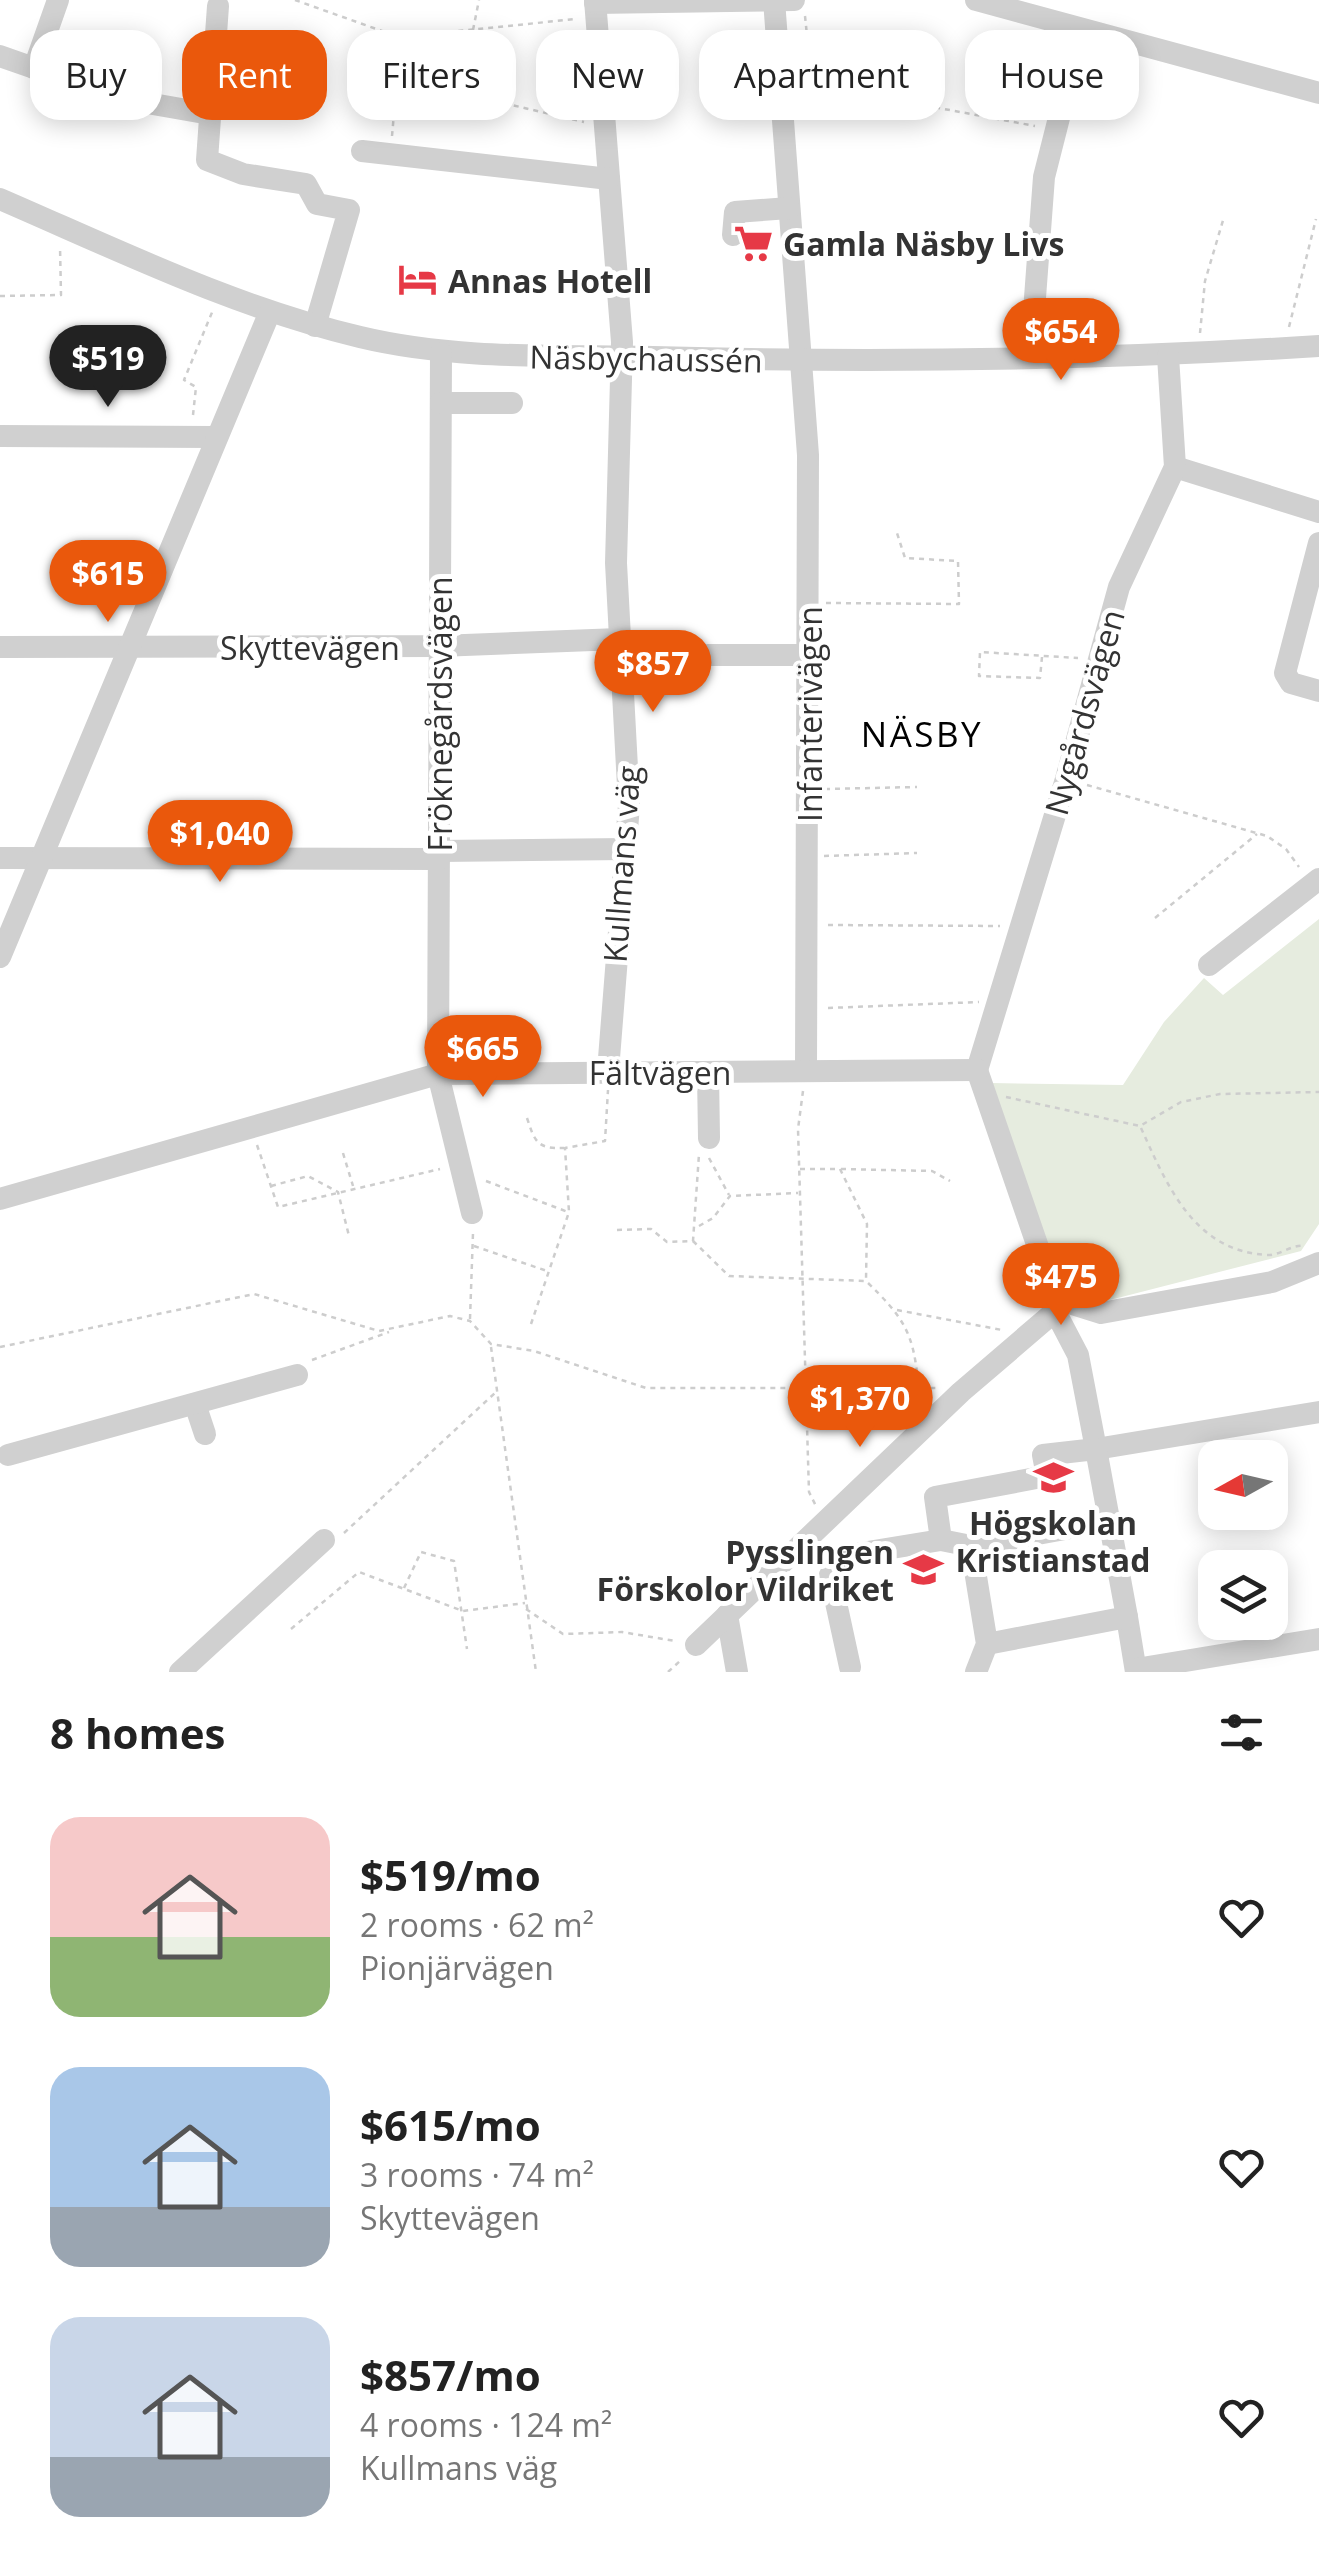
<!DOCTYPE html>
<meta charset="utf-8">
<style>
:root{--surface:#fff;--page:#f2f2f2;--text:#222;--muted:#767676;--accent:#ea580c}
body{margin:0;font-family:"Open Sans",sans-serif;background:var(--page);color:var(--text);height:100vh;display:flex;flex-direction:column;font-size:38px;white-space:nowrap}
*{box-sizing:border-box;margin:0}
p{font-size:32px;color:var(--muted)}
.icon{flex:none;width:55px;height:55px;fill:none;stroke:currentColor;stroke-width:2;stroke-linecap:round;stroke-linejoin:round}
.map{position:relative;height:1672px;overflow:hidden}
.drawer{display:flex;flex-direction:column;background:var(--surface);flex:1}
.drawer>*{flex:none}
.top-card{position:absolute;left:30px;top:30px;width:1260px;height:90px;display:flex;gap:20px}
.needle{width:65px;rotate:262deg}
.buttons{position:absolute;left:1198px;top:1440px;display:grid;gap:20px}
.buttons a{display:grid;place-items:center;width:90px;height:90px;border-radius:20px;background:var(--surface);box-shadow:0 5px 25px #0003;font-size:50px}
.price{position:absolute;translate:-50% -85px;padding:0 22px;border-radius:35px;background:var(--accent);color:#fff;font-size:32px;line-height:65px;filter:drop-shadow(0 2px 5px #0008)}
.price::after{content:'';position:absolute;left:50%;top:60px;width:30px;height:22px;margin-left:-15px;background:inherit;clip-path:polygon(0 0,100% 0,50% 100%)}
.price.selected{background:#222;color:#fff}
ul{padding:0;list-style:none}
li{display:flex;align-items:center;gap:30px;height:250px;padding:0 50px}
li span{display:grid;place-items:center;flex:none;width:280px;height:200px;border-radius:30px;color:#555}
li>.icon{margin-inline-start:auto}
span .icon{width:120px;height:120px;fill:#fffc;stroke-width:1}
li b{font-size:42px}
h2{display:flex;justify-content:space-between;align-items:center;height:120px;padding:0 50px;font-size:42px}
.chip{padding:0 35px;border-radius:30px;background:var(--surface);box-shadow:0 5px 25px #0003;font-size:35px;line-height:90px}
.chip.selected{background:var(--accent);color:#fff}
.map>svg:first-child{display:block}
</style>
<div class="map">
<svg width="1319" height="1672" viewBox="0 0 1319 1672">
<rect width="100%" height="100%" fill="#fff"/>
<!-- green -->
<path fill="#e6ecdf" d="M 1319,919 L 1319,1224 L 1301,1251 L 1102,1302 L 1066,1280 L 1044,1238 L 991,1083 L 1123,1085 L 1164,1022 L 1204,978 L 1223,995 Z"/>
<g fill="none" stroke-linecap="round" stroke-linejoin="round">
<!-- path -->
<g stroke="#cdcdcd" stroke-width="2.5" stroke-dasharray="5 5" stroke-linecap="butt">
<path d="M 295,0 L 399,37 L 576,19"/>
<path d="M 805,16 L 814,104 L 912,103 L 1035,126"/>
<path d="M 473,30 L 479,0"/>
<path d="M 399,38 L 397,78 L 584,122"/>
<path d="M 392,136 L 397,79"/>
<path d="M 0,296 L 61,295 L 60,246"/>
<path d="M 1289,327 L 1316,219"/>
<path d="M 1200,333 L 1205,281 L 1224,217"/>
<path d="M 193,415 L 196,387 L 184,380 L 213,310"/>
<path d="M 826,603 L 959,604 L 958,561 L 905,558 L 897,533"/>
<path d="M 640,639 L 692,640"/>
<path d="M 1042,657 L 1040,678 L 979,676 L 980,652 L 1078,658"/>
<path d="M 1087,785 L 1267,836 L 1286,849 L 1299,867"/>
<path d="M 825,789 L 917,787"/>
<path d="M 824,856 L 917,853"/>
<path d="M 1155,918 L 1257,834"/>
<path d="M 828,925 L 1000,926"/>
<path d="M 828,1008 L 979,1002"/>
<path d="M 803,1091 L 798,1129 L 809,1492 L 816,1506"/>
<path d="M 1006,1097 L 1140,1126 L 1181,1102 L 1220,1094 L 1319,1092"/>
<path d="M 527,1118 C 535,1142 537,1149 564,1148"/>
<path d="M 1141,1128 C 1167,1185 1194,1252 1268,1255 C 1281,1255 1292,1244 1305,1246"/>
<path d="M 257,1145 L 278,1207 L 440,1169"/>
<path d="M 343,1153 L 353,1186"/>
<path d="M 709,1158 L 729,1195"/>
<path d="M 800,1169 L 840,1169 L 867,1224 L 866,1280"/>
<path d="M 841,1169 L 932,1171 L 950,1181"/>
<path d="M 486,1181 L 568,1212"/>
<path d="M 271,1186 L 308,1176 L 338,1192 L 349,1236"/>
<path d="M 699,1226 L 713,1218 L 730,1196 L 798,1193"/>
<path d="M 617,1230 L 651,1229 L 667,1242 L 693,1241 L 699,1154"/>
<path d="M 693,1241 L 729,1276 L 866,1281 C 903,1317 914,1332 918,1384"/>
<path d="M 474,1246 L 547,1271"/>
<path d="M 897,1310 L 1002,1330"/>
<path d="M 470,1319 L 473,1233"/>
<path d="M 531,1324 L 569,1212 L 565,1148 L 605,1141 L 608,1090"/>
<path d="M 0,1347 L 254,1294 L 379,1331 L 450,1316 L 470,1321 L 491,1344 L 534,1351 L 646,1388 L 938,1388"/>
<path d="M 491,1347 L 536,1672"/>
<path d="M 312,1360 L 389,1332"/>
<path d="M 344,1533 L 496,1392"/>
<path d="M 404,1588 L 421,1552 L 454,1561 L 467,1649"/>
<path d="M 526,1609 L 563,1634 L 622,1632 L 675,1641"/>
<path d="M 291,1629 L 359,1572 L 463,1611 L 525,1603"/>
<path d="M 668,1672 L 681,1660"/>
</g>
<!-- minor -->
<g stroke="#d0d0d0" stroke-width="22">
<path d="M 595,0 L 622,342 L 616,563 L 629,805 L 608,1071"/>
<path d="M 774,0 L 808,455 L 806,1069"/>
<path d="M 976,0 L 1319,93"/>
<path d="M 595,3 L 794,0"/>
<path d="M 218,6 L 207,160 L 243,174 L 306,184 L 317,204 L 349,210 L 315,326"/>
<path d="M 0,56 L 34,68 L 58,0"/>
<path d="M 34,68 L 67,89 L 210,114"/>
<path d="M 362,151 L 609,179"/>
<path d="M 0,199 C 118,250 234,307 360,337 C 456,360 555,355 653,357 C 875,363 1098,360 1319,346"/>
<path d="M 733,235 L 735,212 L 789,208"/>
<path d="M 1034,311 L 1044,177 L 1081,31"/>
<path d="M 441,353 L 438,1074 L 472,1213"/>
<path d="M 441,403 L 512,403"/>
<path d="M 0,436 L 214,437"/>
<path d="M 1175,467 L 1319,512"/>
<path d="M 1319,543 L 1285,673 L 1291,683 L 1319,691"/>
<path d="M 0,647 L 439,646 L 619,639"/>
<path d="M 621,662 L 696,663 L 708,655 L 809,655"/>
<path d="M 439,851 L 626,849"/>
<path d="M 0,858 L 439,859"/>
<path d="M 0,957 L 269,314"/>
<path d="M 1209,965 L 1319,879"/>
<path d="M 977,1070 L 1066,779 L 1119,587 L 1175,467 L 1168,356"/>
<path d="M 977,1070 L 1050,1282 L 1066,1302 L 1101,1313 L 1272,1282 L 1319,1263"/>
<path d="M 708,1073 L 709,1138"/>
<path d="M 0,1199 L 438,1074 L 977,1070"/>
<path d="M 1055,1311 L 1078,1355 L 1096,1449 L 1319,1412"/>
<path d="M 195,1404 L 205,1434"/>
<path d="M 8,1455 L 297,1375"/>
<path d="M 941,1540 L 971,1546 L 987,1644 L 976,1672"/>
<path d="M 971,1546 L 1109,1521"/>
<path d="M 727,1615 L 737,1672"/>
<path d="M 1127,1617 L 1136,1672"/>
<path d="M 696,1645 L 961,1392 L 1066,1302"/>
<path d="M 850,1667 L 830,1575 L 843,1556 L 941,1540 L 935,1497 L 1047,1476 L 1043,1455 L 1096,1449 L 1127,1617 L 987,1644"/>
<path d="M 1136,1669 L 1319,1639"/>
<path d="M 180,1672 L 324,1540"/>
</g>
</g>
<!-- icons -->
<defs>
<symbol id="supermarket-bare" viewBox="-9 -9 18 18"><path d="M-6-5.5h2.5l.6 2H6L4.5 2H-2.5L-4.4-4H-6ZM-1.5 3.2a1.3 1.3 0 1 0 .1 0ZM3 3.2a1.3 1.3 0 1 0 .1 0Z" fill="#e63946" stroke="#fff" stroke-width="2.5" paint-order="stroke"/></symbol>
<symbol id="hotel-bare" viewBox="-9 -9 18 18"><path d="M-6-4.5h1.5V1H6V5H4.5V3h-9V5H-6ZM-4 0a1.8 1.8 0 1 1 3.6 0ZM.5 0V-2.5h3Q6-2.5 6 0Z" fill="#e63946" stroke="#fff" stroke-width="2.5" paint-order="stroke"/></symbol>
<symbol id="university-bare" viewBox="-9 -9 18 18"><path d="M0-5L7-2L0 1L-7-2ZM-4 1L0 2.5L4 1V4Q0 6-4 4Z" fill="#e63946" stroke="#fff" stroke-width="2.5" paint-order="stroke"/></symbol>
<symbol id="school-bare" viewBox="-9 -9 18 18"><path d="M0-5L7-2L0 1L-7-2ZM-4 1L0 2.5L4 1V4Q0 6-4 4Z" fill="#e63946" stroke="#fff" stroke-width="2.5" paint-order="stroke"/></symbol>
</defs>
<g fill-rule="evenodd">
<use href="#supermarket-bare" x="726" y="216" width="55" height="55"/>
<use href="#hotel-bare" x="390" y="252" width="55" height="55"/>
<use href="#university-bare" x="1026" y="1450" width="55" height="55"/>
<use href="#school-bare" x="896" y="1542" width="55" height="55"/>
</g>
<g text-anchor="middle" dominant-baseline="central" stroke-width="10" stroke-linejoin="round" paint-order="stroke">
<!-- poi labels -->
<g font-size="32" font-weight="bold" fill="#333" stroke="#fff" text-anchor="start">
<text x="783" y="243">Gamla Näsby Livs</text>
<text x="448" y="280">Annas Hotell</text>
<text x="1053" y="1522" text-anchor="middle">Högskolan<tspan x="1053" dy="37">Kristianstad</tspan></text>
<text x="894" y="1551" text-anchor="end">Pysslingen<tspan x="894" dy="37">Förskolor Vildriket</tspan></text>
</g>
<!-- street labels -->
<g font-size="32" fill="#333" stroke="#fff">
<text transform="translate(646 358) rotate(1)">Näsbychaussén</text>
<text x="310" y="647">Skyttevägen</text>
<text transform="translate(1084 712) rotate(-74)">Nygårdsvägen</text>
<text transform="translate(439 714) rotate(-90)">Fröknegårdsvägen</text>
<text transform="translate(809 714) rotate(-90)">Infanterivägen</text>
<text transform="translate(621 864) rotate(-86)">Kullmans väg</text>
<text x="660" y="1072">Fältvägen</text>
</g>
<!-- neighbourhood labels -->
<g font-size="35" letter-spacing="2.5" fill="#000" stroke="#fff">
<text x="922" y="733">NÄSBY</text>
</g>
</g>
</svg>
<div class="buttons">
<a><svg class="needle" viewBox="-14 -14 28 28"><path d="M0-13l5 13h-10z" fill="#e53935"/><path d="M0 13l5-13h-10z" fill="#767676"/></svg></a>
<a><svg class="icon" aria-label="layers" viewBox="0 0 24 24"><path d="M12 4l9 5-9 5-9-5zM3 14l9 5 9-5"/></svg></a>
</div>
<b class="price" style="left:1061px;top:383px">$654</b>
<b class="price selected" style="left:108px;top:410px">$519</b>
<b class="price" style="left:108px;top:625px">$615</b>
<b class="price" style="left:653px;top:715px">$857</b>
<b class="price" style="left:220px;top:885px">$1,040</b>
<b class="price" style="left:483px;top:1100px">$665</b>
<b class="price" style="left:1061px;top:1328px">$475</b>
<b class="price" style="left:860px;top:1450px">$1,370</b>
<div class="top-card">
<a class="chip">Buy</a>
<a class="chip selected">Rent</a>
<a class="chip">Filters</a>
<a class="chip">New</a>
<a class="chip">Apartment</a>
<a class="chip">House</a>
</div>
</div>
<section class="drawer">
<h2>8 homes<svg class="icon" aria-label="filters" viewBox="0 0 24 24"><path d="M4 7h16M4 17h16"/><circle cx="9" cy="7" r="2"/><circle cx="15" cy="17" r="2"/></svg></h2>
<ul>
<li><span style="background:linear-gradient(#f6c9c9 60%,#8fb573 0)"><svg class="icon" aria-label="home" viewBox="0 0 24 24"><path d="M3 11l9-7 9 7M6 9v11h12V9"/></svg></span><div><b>$519/mo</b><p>2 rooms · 62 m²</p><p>Pionjärvägen</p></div><svg class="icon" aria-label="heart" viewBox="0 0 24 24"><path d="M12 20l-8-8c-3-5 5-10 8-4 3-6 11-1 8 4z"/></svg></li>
<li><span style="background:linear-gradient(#a9c7e8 70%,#9aa5b1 0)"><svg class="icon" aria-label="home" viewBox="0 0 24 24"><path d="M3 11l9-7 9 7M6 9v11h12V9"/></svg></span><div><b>$615/mo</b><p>3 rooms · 74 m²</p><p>Skyttevägen</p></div><svg class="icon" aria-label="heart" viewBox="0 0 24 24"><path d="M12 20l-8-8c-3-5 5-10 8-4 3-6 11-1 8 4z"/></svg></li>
<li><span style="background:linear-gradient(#c9d6e8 70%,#9aa5b1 0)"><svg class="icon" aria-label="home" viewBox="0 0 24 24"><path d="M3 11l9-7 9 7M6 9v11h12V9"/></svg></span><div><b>$857/mo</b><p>4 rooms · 124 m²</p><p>Kullmans väg</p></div><svg class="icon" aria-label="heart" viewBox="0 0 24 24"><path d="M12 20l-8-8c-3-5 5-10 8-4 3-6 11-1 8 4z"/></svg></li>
</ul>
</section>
